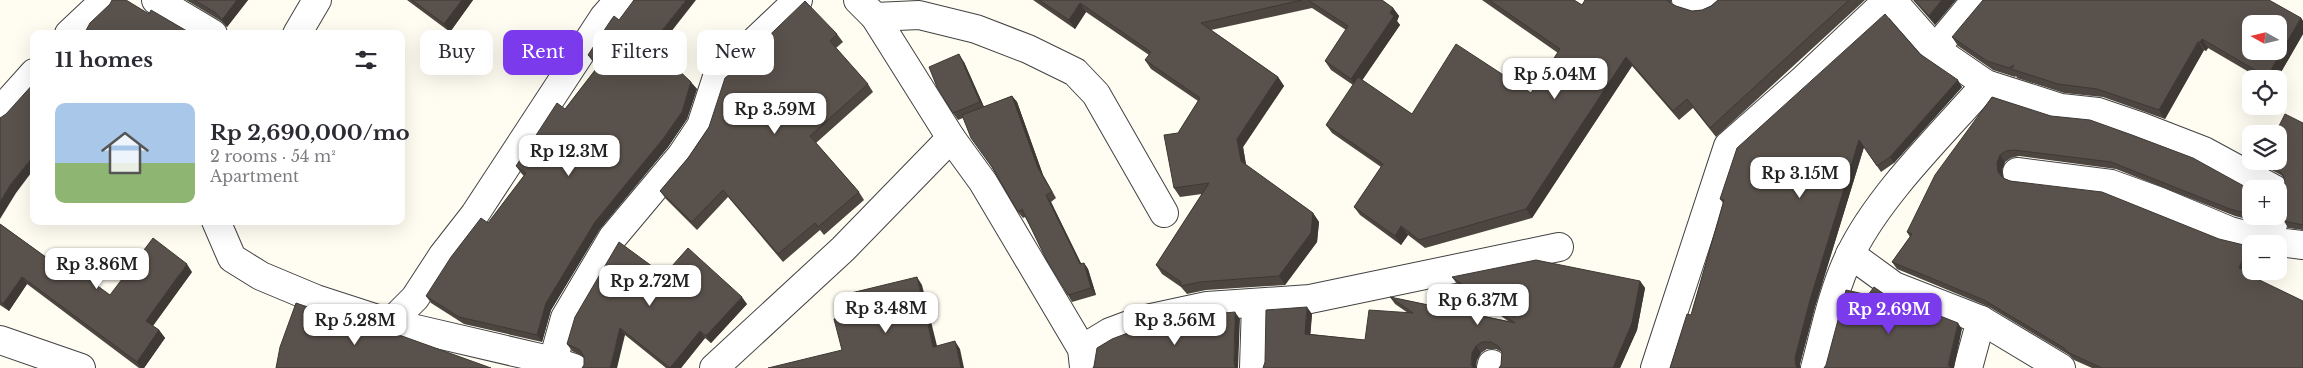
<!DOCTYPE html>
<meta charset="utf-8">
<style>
:root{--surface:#fff;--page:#f2f2f3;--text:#2b2b33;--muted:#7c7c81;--accent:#7c3aed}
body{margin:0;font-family:"Libre Baskerville",serif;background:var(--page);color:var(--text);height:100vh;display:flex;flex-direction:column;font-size:19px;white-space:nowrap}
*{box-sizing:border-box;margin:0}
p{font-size:16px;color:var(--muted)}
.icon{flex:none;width:28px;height:28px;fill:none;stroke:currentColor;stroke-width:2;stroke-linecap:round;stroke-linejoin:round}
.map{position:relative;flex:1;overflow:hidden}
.sheet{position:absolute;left:30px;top:30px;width:375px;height:195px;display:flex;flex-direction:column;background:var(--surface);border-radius:10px;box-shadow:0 5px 20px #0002}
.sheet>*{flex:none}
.top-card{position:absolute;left:420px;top:30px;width:475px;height:45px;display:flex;gap:10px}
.needle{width:32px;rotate:278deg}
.tools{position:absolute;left:2242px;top:15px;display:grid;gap:10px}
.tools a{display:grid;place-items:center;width:45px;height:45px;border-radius:10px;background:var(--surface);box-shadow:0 5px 20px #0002;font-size:25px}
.price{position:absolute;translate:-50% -42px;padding:0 11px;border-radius:10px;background:#fff;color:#222;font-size:16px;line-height:32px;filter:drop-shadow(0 1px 2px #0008)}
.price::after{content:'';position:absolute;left:50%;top:30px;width:15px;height:11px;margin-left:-8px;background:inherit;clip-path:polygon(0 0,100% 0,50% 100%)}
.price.on{background:var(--accent);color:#fff}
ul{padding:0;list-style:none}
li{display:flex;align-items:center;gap:15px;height:125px;padding:0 25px}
li span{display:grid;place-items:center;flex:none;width:140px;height:100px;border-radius:10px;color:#555}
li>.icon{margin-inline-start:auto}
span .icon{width:60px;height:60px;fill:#fffc;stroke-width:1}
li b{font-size:21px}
h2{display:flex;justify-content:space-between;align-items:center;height:60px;padding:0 25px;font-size:21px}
.tag{padding:0 18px;border-radius:10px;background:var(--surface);box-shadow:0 5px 20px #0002;font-size:18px;line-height:45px}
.tag.on{background:var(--accent);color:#fff}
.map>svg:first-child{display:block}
</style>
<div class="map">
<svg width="2303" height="368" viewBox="0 0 2303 368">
<rect width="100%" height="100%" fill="#fffdf2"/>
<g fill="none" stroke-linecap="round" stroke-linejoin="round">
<defs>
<g id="street">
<path d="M 156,0 L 213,34"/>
<path d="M 858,0 L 875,17 L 951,138 L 983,182 L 1082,349 L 1084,367"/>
<path d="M 1686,0 L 1702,4 L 1711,0"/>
<path d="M 1892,0 L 1935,49 L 1986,84 L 2061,108 L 2098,112 L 2142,127 L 2204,151 L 2274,189"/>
<path d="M 875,17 L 919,15 L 976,29 L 1028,49 L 1075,72 L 1096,94 L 1164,213"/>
<path d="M 69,34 L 105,0"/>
<path d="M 297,34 L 317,0"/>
<path d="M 1935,49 L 1976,0"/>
<path d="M 0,111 L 34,73"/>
<path d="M 2017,172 L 2111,184 L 2158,201 L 2230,231 L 2269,241"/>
<path d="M 2275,216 L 2269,241 L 2303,245"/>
<path d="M 216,221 L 232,258 L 261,276 L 316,299 L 390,323 L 553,361 L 574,368"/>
<path d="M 1850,254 L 1894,286 L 1981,320 L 2061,368"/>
<path d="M 390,323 L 415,298 L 443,255 L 475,214 L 604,17 L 619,0"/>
<path d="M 0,340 L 81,368"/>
<path d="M 1082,349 L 1110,332 L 1142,320 L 1207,306 L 1310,299 L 1559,247"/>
<path d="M 553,361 L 565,318 L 613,237 L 681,156 L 701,126 L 717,77 L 798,0"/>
<path d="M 714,368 L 843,249 L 951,138"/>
<path d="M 1254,368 L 1256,303"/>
<path d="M 1491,368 L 1492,364"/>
<path d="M 1655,368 L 1728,146 L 1804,79 L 1888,0"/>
<path d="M 1815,368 C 1825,331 1833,290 1850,255 C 1878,196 1942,134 1986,84"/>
<path d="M 1968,368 L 1981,320"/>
</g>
</defs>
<!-- street casing -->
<use href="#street" stroke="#424242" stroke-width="30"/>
<!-- street -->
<use href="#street" stroke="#fff" stroke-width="28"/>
</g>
<!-- wall -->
<g fill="#4d4640">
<path d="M 186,0 L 248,0 L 227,27 L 221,21 Z"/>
<path d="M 407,0 L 473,0 L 450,32 Z"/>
<path d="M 1033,0 L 1382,0 L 1393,8 L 1399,16 L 1397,21 L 1400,25 L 1362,80 L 1412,114 L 1531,93 L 1558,53 L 1482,0 L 1574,0 L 1582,5 L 1585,0 L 1671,0 L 1671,4 L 1676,6 L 1692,11 L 1702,10 L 1711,6 L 1718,0 L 1865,0 L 1716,137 L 1693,108 L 1679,120 L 1632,66 L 1532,218 L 1425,248 L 1408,235 L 1401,245 L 1360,215 L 1354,207 L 1381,167 L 1332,133 L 1326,125 L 1353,85 L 1331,70 L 1325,61 L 1346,30 L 1312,8 L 1211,30 L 1278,77 L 1284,86 L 1243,147 L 1246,165 L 1313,213 L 1319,222 L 1317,242 L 1285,285 L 1206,290 L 1187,294 L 1181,287 L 1162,274 L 1156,265 L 1202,194 L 1180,197 L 1174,188 L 1178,133 L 1198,101 L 1151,69 L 1145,60 L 1149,55 L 1086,12 L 1075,29 Z"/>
<path d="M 1913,0 L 1956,0 L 1935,25 Z"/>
<path d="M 2301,18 L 2303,21 L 2303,34 L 2277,79 L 2261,79 L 2208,48 L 2206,51 L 2204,50 L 2165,119 L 2103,97 L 2064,93 L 2017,78 L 2016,76 L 2015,77 L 1993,70 L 1958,46 L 1952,37 Z"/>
<path d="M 837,34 L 843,42 L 836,48 L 868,84 L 873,92 L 816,143 L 859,192 L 864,200 L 824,235 L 820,230 L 783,262 L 728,197 L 697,230 L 666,199 L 660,191 L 688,158 L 709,127 Z"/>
<path d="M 657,50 L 697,89 L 687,119 L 668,147 L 600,229 L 551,310 L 542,342 L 464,324 L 431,303 L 426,296 L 488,223 L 524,176 L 521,173 L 516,166 L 565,109 L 598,67 L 593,62 L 588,55 Z"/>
<path d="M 1920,54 L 1962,87 L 1894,163 L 1881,172 L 1864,147 L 1815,307 L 1800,364 L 1800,368 L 1670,368 L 1691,315 L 1723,203 L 1720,199 Z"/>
<path d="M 964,62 L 984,107 L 1012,96 L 1017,102 L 1043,175 L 1056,198 L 1051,202 L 1081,263 L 1084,263 L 1088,269 L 1096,295 L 1072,302 L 1068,295 L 1025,217 L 1023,218 L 1018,212 L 963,118 L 958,120 L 953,113 Z"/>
<path d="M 1992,97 L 2251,190 L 2251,216 L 2259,216 L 2258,222 L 2235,216 L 2116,169 L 2019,156 L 2011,158 L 2005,162 L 2002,170 L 2003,178 L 2246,271 L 2303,368 L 2092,368 L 2074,360 L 2069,355 L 1989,307 L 1897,269 L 1892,262 L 1910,237 L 1907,232 Z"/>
<path d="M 2303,123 L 2303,230 L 2288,228 L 2284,221 L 2285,207 L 2279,198 L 2283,190 L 2285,182 L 2284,178 L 2281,175 L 2266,167 L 2262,161 Z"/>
<path d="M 0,224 L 61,268 L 110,295 L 192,272 L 153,326 L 159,330 L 165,338 L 144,368 L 139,368 L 27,284 L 9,311 L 0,305 Z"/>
<path d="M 664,275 L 747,304 L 711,343 L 705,338 L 681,368 L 666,368 L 625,335 L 584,365 L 584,357 L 572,351 L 567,344 Z"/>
<path d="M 1452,277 L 1640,281 L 1645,288 L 1637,330 L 1620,368 L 1499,368 L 1501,365 L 1502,352 L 1496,349 L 1487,349 L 1481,353 L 1477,360 L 1263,368 L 1312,314 L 1310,334 L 1365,340 L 1408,313 L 1395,304 L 1390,297 L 1508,321 L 1457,284 Z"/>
</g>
<!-- shaded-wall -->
<g fill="#3e3934">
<path d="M 237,0 L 248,0 L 227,27 L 222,20 Z"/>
<path d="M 462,0 L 473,0 L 450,32 L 444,24 Z"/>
<path d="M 686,0 L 696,0 L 656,51 L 651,44 Z"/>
<path d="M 1942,0 L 1956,0 L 1935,25 L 1929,16 Z"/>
<path d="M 1080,3 L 1086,12 L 1075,29 L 1069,20 Z"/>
<path d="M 1393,8 L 1399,16 L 1397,21 L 1400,25 L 1357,88 L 1351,79 Z"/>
<path d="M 2301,18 L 2303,21 L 2303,34 L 2277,79 L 2268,79 L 2267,77 Z"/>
<path d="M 2202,39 L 2208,48 L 2206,51 L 2200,42 Z"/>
<path d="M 2198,42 L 2204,50 L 2165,119 L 2159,110 Z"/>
<path d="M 959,54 L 964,62 L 985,109 L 980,102 Z"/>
<path d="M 1626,57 L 1632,66 L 1532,218 L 1526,209 Z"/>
<path d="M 1278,77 L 1284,86 L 1243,147 L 1247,170 L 1241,161 L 1237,139 Z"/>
<path d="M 1958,80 L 1962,87 L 1894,163 L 1890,157 Z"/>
<path d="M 691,82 L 697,89 L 687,119 L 668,147 L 600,229 L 551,310 L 542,342 L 537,335 L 546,303 L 595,222 Z"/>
<path d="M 1012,96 L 1017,102 L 1043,175 L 1056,198 L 1038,168 Z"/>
<path d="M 1859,140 L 1864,147 L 1815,307 L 1800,364 L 1800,368 L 1797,368 L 1796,366 L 1795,358 L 1810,300 Z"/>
<path d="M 34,155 L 34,169 L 16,193 L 0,219 L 0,202 L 10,185 Z"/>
<path d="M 2000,155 L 2005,162 L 2002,170 L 2003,178 L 1998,172 L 1997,163 Z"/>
<path d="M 1046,195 L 1051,202 L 1084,270 L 1080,264 Z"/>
<path d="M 1313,213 L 1319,222 L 1317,242 L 1285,285 L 1279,276 Z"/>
<path d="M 2254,216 L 2259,216 L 2258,222 Z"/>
<path d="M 1401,226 L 1408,235 L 1401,245 L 1395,236 Z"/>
<path d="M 2248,246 L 2251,251 L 2251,256 L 2244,275 L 2239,268 Z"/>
<path d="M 1084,263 L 1088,269 L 1096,295 L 1091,288 Z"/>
<path d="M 187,264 L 192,272 L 151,328 L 146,321 Z"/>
<path d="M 22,277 L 27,284 L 9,311 L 3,304 Z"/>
<path d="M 917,277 L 922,285 L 939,354 L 933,347 Z"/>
<path d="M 1640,281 L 1645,288 L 1637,330 L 1620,368 L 1613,368 Z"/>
<path d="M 742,297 L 747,304 L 711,343 L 706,336 Z"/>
<path d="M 1307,307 L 1312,314 L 1310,341 L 1305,334 Z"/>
<path d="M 1235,312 L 1240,319 L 1238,368 L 1235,368 L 1234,361 Z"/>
<path d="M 1958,323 L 1962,329 L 1954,368 L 1950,368 L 1948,365 Z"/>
<path d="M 620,328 L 625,335 L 617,368 L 610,368 Z"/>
<path d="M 159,330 L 165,338 L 144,368 L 141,368 L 137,362 Z"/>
<path d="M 700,331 L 705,338 L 681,368 L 670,368 Z"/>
<path d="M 955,341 L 960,349 L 964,368 L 961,368 Z"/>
<path d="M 1476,346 L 1481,353 L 1477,360 L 1476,368 L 1473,368 L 1471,365 L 1472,353 Z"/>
</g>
<!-- building -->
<g fill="#59514b" stroke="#3e3934" fill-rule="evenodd">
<path d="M 112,0 L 126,0 L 149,14 L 151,10 L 192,34 L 84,34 L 90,23 L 110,4 Z"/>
<path d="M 194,0 L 237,0 L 222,20 L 216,13 Z"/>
<path d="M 412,0 L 462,0 L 444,24 Z"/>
<path d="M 634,0 L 686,0 L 651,44 L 691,82 L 682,112 L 663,139 L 595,222 L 546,303 L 537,335 L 459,317 L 426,296 L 451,257 L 481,218 L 488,223 L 526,173 L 516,166 L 557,103 L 565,109 L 599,65 L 588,55 L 611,20 L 614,16 L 619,20 Z"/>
<path d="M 1039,0 L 1302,0 L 1201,23 L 1278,77 L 1237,139 L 1241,161 L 1313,213 L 1311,233 L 1279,276 L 1200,282 L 1181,286 L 1181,282 L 1156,265 L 1209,183 L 1174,188 L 1164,135 L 1178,133 L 1200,98 L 1145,60 L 1151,52 L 1080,3 L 1069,20 Z"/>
<path d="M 1308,0 L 1382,0 L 1393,8 L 1390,13 L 1394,16 L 1351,79 L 1325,61 L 1348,26 Z"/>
<path d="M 1489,0 L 1574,0 L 1582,5 L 1585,0 L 1667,0 L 1669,2 L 1676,6 L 1692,11 L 1702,10 L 1711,6 L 1718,0 L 1849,0 L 1710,128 L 1687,99 L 1673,111 L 1626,57 L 1526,209 L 1419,240 L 1401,226 L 1395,236 L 1354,207 L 1383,164 L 1326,125 L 1358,77 L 1412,114 L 1456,44 L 1531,93 L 1560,49 Z"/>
<path d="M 1914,0 L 1942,0 L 1929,16 Z"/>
<path d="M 1983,0 L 2269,0 L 2301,18 L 2267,77 L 2202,39 L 2200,42 L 2198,42 L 2159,110 L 2097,89 L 2058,84 L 2011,69 L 2014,65 L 2009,68 L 1987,61 L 1952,37 ZM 2251,24 L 2279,24 L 2279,51 L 2251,51 Z"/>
<path d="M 805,1 L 837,34 L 830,41 L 868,84 L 810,136 L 859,192 L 818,227 L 815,223 L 778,254 L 723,190 L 692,222 L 660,191 L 688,158 L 709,127 L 725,78 L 751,57 L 749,55 Z"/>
<path d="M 1885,14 L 1920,54 L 1958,80 L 1890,157 L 1877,166 L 1859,140 L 1810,300 L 1795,358 L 1796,366 L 1797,368 L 1670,368 L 1687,314 L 1691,315 L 1724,200 L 1720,199 L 1737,148 Z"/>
<path d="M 959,54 L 980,102 L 953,113 L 937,87 L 929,67 Z"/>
<path d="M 34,83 L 34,155 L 10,185 L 0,202 L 0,118 L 6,114 Z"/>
<path d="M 1012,96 L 1038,168 L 1052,192 L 1046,195 L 1080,264 L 1084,263 L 1091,288 L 1068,295 L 1046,259 L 1022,209 L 1018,212 L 992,167 L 971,138 L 962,115 Z"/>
<path d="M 1992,97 L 2051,116 L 2090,120 L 2132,135 L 2193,158 L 2251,190 L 2251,215 L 2230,209 L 2111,162 L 2014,150 L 2006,151 L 2000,155 L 1997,163 L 1998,172 L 2003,178 L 2010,181 L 2102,192 L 2219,239 L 2248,246 L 2239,268 L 2246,271 L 2245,273 L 2303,301 L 2303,368 L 2102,368 L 2069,353 L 2064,348 L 1984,300 L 1892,262 L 1912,234 L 1907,232 L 1935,175 Z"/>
<path d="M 2285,114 L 2303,123 L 2303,225 L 2284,221 L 2286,206 L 2279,198 L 2279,194 L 2283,190 L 2285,182 L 2283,175 L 2277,169 L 2263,161 L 2279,161 L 2279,134 L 2275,134 Z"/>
<path d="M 0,224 L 61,268 L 65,262 L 110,295 L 153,238 L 187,264 L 146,321 L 159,330 L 137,362 L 22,277 L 3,304 L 0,301 Z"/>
<path d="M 619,242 L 664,275 L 688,248 L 742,297 L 706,336 L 700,331 L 670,368 L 620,328 L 610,368 L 582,368 L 584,365 L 584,357 L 580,350 L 567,344 L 575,317 Z"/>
<path d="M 1536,260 L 1640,281 L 1632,323 L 1613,368 L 1499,368 L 1501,365 L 1502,352 L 1498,346 L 1491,342 L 1482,342 L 1476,346 L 1472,353 L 1471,365 L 1473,368 L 1263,368 L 1265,362 L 1266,310 L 1307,307 L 1305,334 L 1365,340 L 1369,310 L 1413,313 L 1390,297 L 1515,323 L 1452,277 Z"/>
<path d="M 917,277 L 933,347 L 955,341 L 961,368 L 768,368 L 842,350 L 834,319 L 856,313 L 851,293 Z"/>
<path d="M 1874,287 L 1884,294 L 1958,323 L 1948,365 L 1950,368 L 1824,368 L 1826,365 L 1846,290 L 1868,295 Z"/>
<path d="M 296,303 L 358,324 L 357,326 L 402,336 L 491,368 L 276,368 L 280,347 Z"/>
<path d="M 1235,312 L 1234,361 L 1235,368 L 1093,368 L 1094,366 L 1097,348 L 1112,339 L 1133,331 L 1176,333 L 1177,320 L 1204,315 Z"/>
</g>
</svg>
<div class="tools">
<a><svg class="needle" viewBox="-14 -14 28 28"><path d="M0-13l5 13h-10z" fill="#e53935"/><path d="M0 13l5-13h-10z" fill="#7c7c81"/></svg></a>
<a><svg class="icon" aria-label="locate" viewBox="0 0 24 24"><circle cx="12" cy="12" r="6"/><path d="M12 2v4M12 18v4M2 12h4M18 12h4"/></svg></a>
<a><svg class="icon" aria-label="layers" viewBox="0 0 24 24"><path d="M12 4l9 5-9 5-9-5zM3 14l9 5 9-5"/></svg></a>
<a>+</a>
<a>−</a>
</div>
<b class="price" style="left:1555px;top:100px">Rp 5.04M</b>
<b class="price" style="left:775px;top:135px">Rp 3.59M</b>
<b class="price" style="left:569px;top:177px">Rp 12.3M</b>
<b class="price" style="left:1800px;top:199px">Rp 3.15M</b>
<b class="price" style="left:97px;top:290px">Rp 3.86M</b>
<b class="price" style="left:650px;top:307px">Rp 2.72M</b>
<b class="price" style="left:1478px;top:326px">Rp 6.37M</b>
<b class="price" style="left:886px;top:334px">Rp 3.48M</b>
<b class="price on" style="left:1889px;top:335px">Rp 2.69M</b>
<b class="price" style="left:355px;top:346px">Rp 5.28M</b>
<b class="price" style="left:1175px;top:346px">Rp 3.56M</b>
<div class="top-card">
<a class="tag">Buy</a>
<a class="tag on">Rent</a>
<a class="tag">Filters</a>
<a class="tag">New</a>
</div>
<section class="sheet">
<h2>11 homes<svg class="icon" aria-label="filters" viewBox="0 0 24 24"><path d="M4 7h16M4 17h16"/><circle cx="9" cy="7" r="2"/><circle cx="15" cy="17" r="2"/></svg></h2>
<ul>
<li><span style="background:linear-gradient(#a9c7e8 60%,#8fb573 0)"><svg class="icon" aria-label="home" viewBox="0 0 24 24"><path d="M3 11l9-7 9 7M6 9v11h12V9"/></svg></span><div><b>Rp 2,690,000/mo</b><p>2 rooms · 54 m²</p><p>Apartment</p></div></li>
</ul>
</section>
</div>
